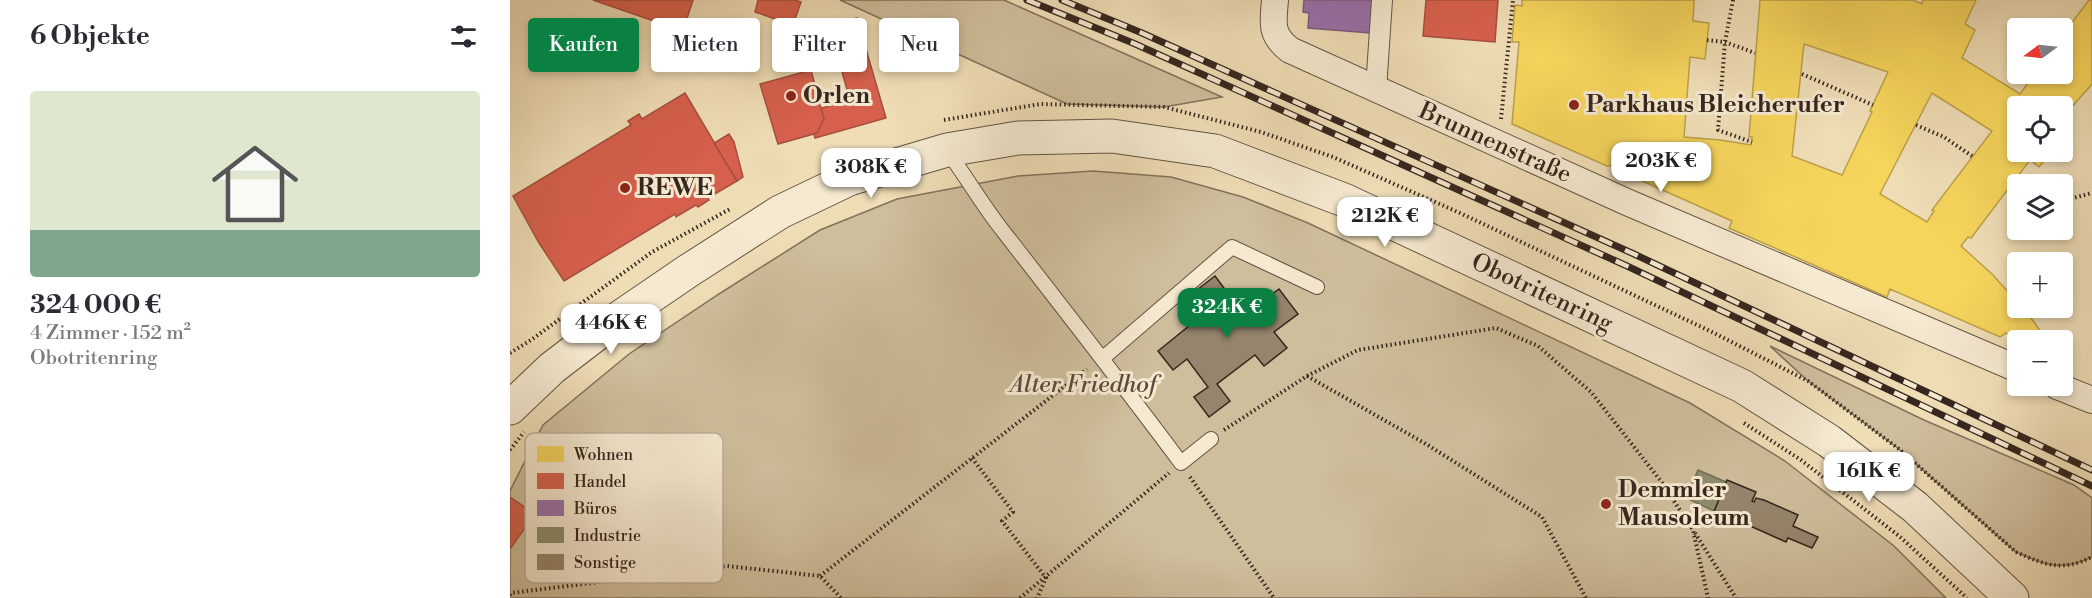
<!DOCTYPE html>
<html lang="de">
<meta charset="utf-8">
<style>
:root{--surface:#fff;--page:#f7f7f7;--text:#2b2b33;--muted:#7c7c81;--accent:#0b8043}
body{margin:0;font-family:"Libre Bodoni",serif;background:var(--page);color:var(--text);height:100vh;display:flex;flex-direction:column;font-size:22px;white-space:nowrap}
*{box-sizing:border-box;margin:0}
p{font-size:20px;color:var(--muted)}
.icon{flex:none;width:33px;height:33px;fill:none;stroke:currentColor;stroke-width:2;stroke-linecap:round;stroke-linejoin:round}
.map{position:relative;flex:1;overflow:hidden}
.drawer{display:flex;flex-direction:column;background:var(--surface);width:510px}
.drawer>*{flex:none}
.hud{position:absolute;left:18px;top:18px;width:570px;height:54px;display:flex;gap:12px}
.needle{width:39px;rotate:255deg}
.controls{position:absolute;left:1497px;top:18px;display:grid;gap:12px}
.controls a{display:grid;place-items:center;width:66px;height:66px;border-radius:6px;background:var(--surface);box-shadow:0 3px 9px #0003;font-size:30px}
.price{position:absolute;translate:-50% -51px;padding:0 14px;border-radius:12px;background:#fff;color:#222;font-size:20px;line-height:39px;filter:drop-shadow(0 2px 3px #0008)}
.price::after{content:'';position:absolute;left:50%;top:36px;width:18px;height:14px;margin-left:-9px;background:inherit;clip-path:polygon(0 0,100% 0,50% 100%)}
.price.selected{background:var(--accent);color:#fff}
ul{padding:0;list-style:none}
li{display:grid;align-content:center;gap:12px;height:318px;padding:0 30px}
li span{display:grid;place-items:center;height:186px;border-radius:6px;color:#555}
li>.icon{margin-inline-start:auto}
span .icon{width:108px;height:108px;fill:#fffc;stroke-width:1}
li b{font-size:26px}
h2{display:flex;justify-content:space-between;align-items:center;height:72px;padding:0 30px;font-size:26px}
.chip{padding:0 21px;border-radius:6px;background:var(--surface);box-shadow:0 3px 9px #0003;font-size:21px;line-height:54px}
.chip.selected{background:var(--accent);color:#fff}
main{display:flex;flex:1;min-height:0}
.map>svg:first-child{display:block}
</style>
<main>
<section class="drawer">
<h2>6 Objekte<svg class="icon" aria-label="filters" viewBox="0 0 24 24"><path d="M4 7h16M4 17h16"/><circle cx="9" cy="7" r="2"/><circle cx="15" cy="17" r="2"/></svg></h2>
<ul>
<li><span style="background:linear-gradient(#dfe7d0 75%,#7fa58c 0)"><svg class="icon" aria-label="home" viewBox="0 0 24 24"><path d="M3 11l9-7 9 7M6 9v11h12V9"/></svg></span><div><b>324 000 €</b><p>4 Zimmer · 152 m²</p><p>Obotritenring</p></div></li>
</ul>
</section>
<div class="map">
<svg width="1582" height="598" viewBox="0 0 1582 598">
<rect width="100%" height="100%" fill="#efddb6"/>
<filter id="stains"><feTurbulence type="fractalNoise" baseFrequency=".00333" numOctaves="4"/><feColorMatrix values="0 0 0 0 .2 0 0 0 0 .09 0 0 0 0 .02 0 0 0 .5 -.17"/></filter>
<radialGradient id="worn" r=".72"><stop offset=".6" stop-color="#630" stop-opacity="0"/><stop offset="1" stop-color="#630" stop-opacity=".3"/></radialGradient>
<!-- green -->
<g fill="#cfbe9c" stroke="#82725d" stroke-width="1.5">
<path d="M 330,0 L 494,0 L 712,97 L 654,107 L 557,104 Z"/>
<path d="M 583,171 L 661,177 L 733,197 L 798,223 L 1180,403 L 1275,461 L 1384,546 L 1436,598 L 0,598 L 0,491 L 33,425 L 119,354 L 209,294 L 310,230 L 387,199 L 508,176 Z"/>
<path d="M 1260,346 L 1414,420 L 1564,485 L 1582,498 L 1582,557 C 1552,572 1535,565 1506,552 L 1389,449 L 1298,381 Z"/>
</g>
<!-- homes -->
<path fill="#f6d55c" stroke="#bca049" stroke-width="1.5" fill-rule="evenodd" d="M 1012,0 L 1184,0 L 1183,21 L 1199,23 L 1195,59 L 1180,57 L 1174,137 L 1210,140 L 1241,145 L 1242,137 L 1239,137 L 1250,0 L 1403,0 L 1412,4 L 1413,0 L 1466,0 L 1455,24 L 1465,30 L 1452,58 L 1510,94 L 1525,74 L 1552,74 L 1552,36 L 1579,0 L 1582,0 L 1582,84 L 1552,118 L 1552,106 L 1508,106 L 1508,152 L 1541,152 L 1529,167 L 1520,160 L 1461,238 L 1458,237 L 1451,246 L 1482,274 L 1508,303 L 1508,308 L 1511,308 L 1521,318 L 1537,340 L 1508,340 L 1508,345 L 1496,333 L 1490,337 L 1380,289 L 1377,297 L 1219,228 L 1222,221 L 1112,172 L 1111,165 L 1097,166 L 1002,124 L 1009,42 L 1002,42 L 1005,5 L 1012,6 ZM 1294,44 L 1378,72 L 1360,111 L 1362,112 L 1332,175 L 1282,156 ZM 1422,93 L 1482,131 L 1422,210 L 1424,211 L 1417,222 L 1370,194 Z"/>
<!-- shops -->
<g fill="#d6604d" stroke="#a64f3f" stroke-width="1.5">
<path d="M 83,0 L 183,0 L 173,31 Z"/>
<path d="M 248,0 L 285,0 L 291,2 L 283,25 L 245,12 Z"/>
<path d="M 916,0 L 988,0 L 985,42 L 913,36 Z"/>
<path d="M 347,18 L 376,118 L 305,138 L 298,112 L 340,100 L 319,26 Z"/>
<path d="M 301,70 L 314,119 L 307,133 L 268,144 L 250,84 Z"/>
<path d="M 175,93 L 227,181 L 198,198 L 199,200 L 188,207 L 186,205 L 166,217 L 165,214 L 54,281 L 29,243 L 3,196 L 121,125 L 118,121 L 129,114 L 132,119 Z"/>
<path d="M 219,134 L 224,142 L 233,177 L 227,181 L 204,143 Z"/>
<path d="M 0,497 L 25,514 L 0,549 Z"/>
</g>
<!-- offices -->
<path fill="#9970ab" stroke="#7b5a81" stroke-width="1.5" d="M 794,0 L 862,0 L 860,33 L 798,28 L 799,13 L 793,12 Z"/>
<!-- industry -->
<path fill="#8c8c6e" stroke="#726d56" stroke-width="1.5" d="M 1188,470 L 1216,482 L 1204,511 L 1176,498 Z"/>
<!-- building -->
<g fill="#96856d" stroke="#35261e" stroke-width="1.5">
<path d="M 705,276 L 731,311 L 742,303 L 745,307 L 769,289 L 788,314 L 764,332 L 777,348 L 754,366 L 745,355 L 707,384 L 720,401 L 699,417 L 684,397 L 698,387 L 677,359 L 663,370 L 648,351 L 690,317 L 684,312 L 685,306 L 692,304 L 683,293 Z"/>
<path d="M 1217,480 L 1246,492 L 1242,501 L 1244,502 L 1246,498 L 1254,500 L 1288,515 L 1283,526 L 1308,537 L 1302,548 L 1278,538 L 1276,542 L 1227,520 L 1225,524 L 1203,514 Z"/>
</g>
<g fill="none" stroke-linecap="round" stroke-linejoin="round">
<defs>
<g id="service">
<path d="M 438,152 C 457,178 473,206 493,231 C 553,308 613,385 671,463 L 701,439"/>
<path d="M 593,358 L 722,247 L 807,287"/>
</g>
<path id="pedestrian" d="M 866,89 L 872,0"/>
<g id="minor">
<path d="M 765,0 C 763,23 760,35 780,50 L 1119,203 L 1508,369"/>
<path d="M 1547,386 L 1582,400"/>
</g>
<path id="tertiary" d="M 0,408 L 42,368 L 93,329 L 178,271 L 270,212 L 339,179 L 437,150 L 508,138 L 602,136 L 705,151 L 834,200 L 1232,386 L 1319,441 L 1405,507 L 1502,598"/>
</defs>
<!-- service casing -->
<use href="#service" stroke="#645444" stroke-width="16"/>
<!-- pedestrian casing -->
<use href="#pedestrian" stroke="#645444" stroke-width="22"/>
<!-- minor casing -->
<use href="#minor" stroke="#645444" stroke-width="28"/>
<!-- tertiary casing -->
<use href="#tertiary" stroke="#645444" stroke-width="35"/>
<!-- path -->
<g stroke="#35261e" stroke-width="4" stroke-dasharray="1.5 3" stroke-linecap="butt">
<path d="M 1223,0 L 1215,42 L 1208,130 L 1242,142"/>
<path d="M 1197,40 L 1215,42 L 1245,53"/>
<path d="M 1292,74 L 1363,105"/>
<path d="M 991,119 L 1003,0"/>
<path d="M 434,120 L 530,104 L 654,107 L 751,132 L 823,157 L 950,213 L 1202,332 L 1298,381 L 1389,449 L 1506,552 C 1535,565 1552,572 1582,557"/>
<path d="M 1406,125 L 1434,137 L 1462,156"/>
<path d="M 1552,201 L 1582,193"/>
<path d="M 0,353 L 21,340 L 142,252 L 220,209"/>
<path d="M 797,376 L 916,444 L 1032,517 L 1076,598"/>
<path d="M 1234,423 L 1291,460 L 1389,536 L 1457,598"/>
<path d="M 714,430 L 797,376 L 848,350 L 986,328 L 1028,346 L 1081,392 L 1150,480 L 1183,530 L 1198,598"/>
<path d="M 0,450 L 14,432"/>
<path d="M 462,458 L 503,512 L 492,521 L 536,578 L 527,598"/>
<path d="M 680,477 L 764,598"/>
<path d="M 1185,533 L 1226,598"/>
<path d="M 310,576 L 577,369"/>
<path d="M 0,595 L 1,593 L 217,566 L 310,576 L 331,598"/>
<path d="M 510,598 L 659,473"/>
</g>
<!-- service -->
<use href="#service" stroke="#f5e9d0" stroke-width="14"/>
<!-- pedestrian -->
<use href="#pedestrian" stroke="#f5e9d0" stroke-width="20"/>
<!-- minor -->
<use href="#minor" stroke="#f5e9d0" stroke-width="26"/>
<!-- tertiary -->
<use href="#tertiary" stroke="#f5e9d0" stroke-width="33"/>
<defs>
<g id="rail">
<path d="M 517,0 L 623,43 L 1117,266 L 1582,486"/>
<path d="M 552,0 L 632,33 L 1124,254 L 1582,470"/>
</g>
</defs>
<!-- rail casing -->
<use href="#rail" stroke="#35261e" stroke-width="7"/>
<!-- rail -->
<use href="#rail" stroke="#f5e9d0" stroke-width="4.5" stroke-dasharray="14" stroke-linecap="butt"/>
</g>
<!-- markers -->
<g fill="#8f2418" stroke="#f5e9d0" stroke-width="2">
<circle cx="281" cy="96" r="6"/>
<circle cx="1064" cy="105" r="6"/>
<circle cx="115" cy="188" r="6"/>
<circle cx="1096" cy="504" r="6"/>
</g>
<g text-anchor="middle" dominant-baseline="central" stroke-width="6" stroke-linejoin="round" paint-order="stroke">
<!-- poi labels -->
<g font-size="24" font-weight="bold" fill="#35261e" stroke="#f5e9d0" text-anchor="start">
<text x="293" y="96">Orlen</text>
<text x="1076" y="105">Parkhaus Bleicherufer</text>
<text x="127" y="188">REWE</text>
<text x="1108" y="490">Demmler<tspan x="1108" dy="28">Mausoleum</tspan></text>
</g>
<!-- street labels -->
<g font-size="24" fill="#35261e" stroke="#f5e9d0">
<text transform="translate(985 143) rotate(24)">Brunnenstraße</text>
<text transform="translate(1032 293) rotate(25)">Obotritenring</text>
</g>
<!-- park labels -->
<g font-size="24" font-style="italic" fill="#5c4c3e" stroke="#f5e9d0">
<text x="573" y="385">Alter Friedhof</text>
</g>
</g>
<!-- legend -->
<rect x="15" y="433" width="198" height="150" rx="9" fill="#f5e9d0" stroke="#bbae9b" stroke-width="1.5"/>
<rect x="27" y="446" width="27" height="16" fill="#f6d55c"/>
<rect x="27" y="473" width="27" height="16" fill="#d6604d"/>
<rect x="27" y="500" width="27" height="16" fill="#9970ab"/>
<rect x="27" y="527" width="27" height="16" fill="#8c8c6e"/>
<rect x="27" y="554" width="27" height="16" fill="#96856d"/>
<g font-size="16" fill="#35261e">
<text x="64" y="460">Wohnen</text>
<text x="64" y="487">Handel</text>
<text x="64" y="514">Büros</text>
<text x="64" y="541">Industrie</text>
<text x="64" y="568">Sonstige</text>
</g>
<rect width="100%" height="100%" filter="url(#stains)"/>
<rect width="100%" height="100%" fill="url(#worn)"/>
</svg>
<div class="controls">
<a><svg class="needle" viewBox="-14 -14 28 28"><path d="M0-13l5 13h-10z" fill="#e53935"/><path d="M0 13l5-13h-10z" fill="#7c7c81"/></svg></a>
<a><svg class="icon" aria-label="locate" viewBox="0 0 24 24"><circle cx="12" cy="12" r="6"/><path d="M12 2v4M12 18v4M2 12h4M18 12h4"/></svg></a>
<a><svg class="icon" aria-label="layers" viewBox="0 0 24 24"><path d="M12 4l9 5-9 5-9-5zM3 14l9 5 9-5"/></svg></a>
<a>+</a>
<a>−</a>
</div>
<b class="price" style="left:1151px;top:193px">203K €</b>
<b class="price" style="left:361px;top:199px">308K €</b>
<b class="price" style="left:875px;top:248px">212K €</b>
<b class="price selected" style="left:717px;top:339px">324K €</b>
<b class="price" style="left:101px;top:355px">446K €</b>
<b class="price" style="left:1359px;top:503px">161K €</b>
<div class="hud">
<a class="chip selected">Kaufen</a>
<a class="chip">Mieten</a>
<a class="chip">Filter</a>
<a class="chip">Neu</a>
</div>
</div>
</main>
